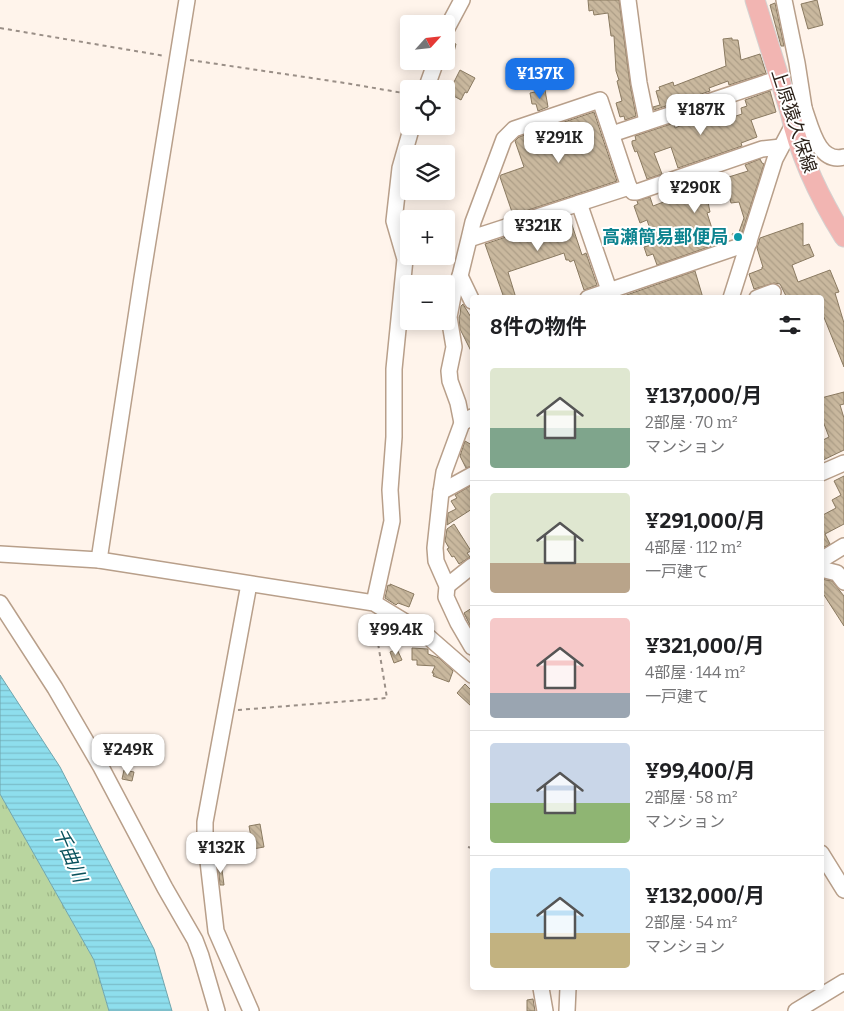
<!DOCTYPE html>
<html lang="ja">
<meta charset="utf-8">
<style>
:root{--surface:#fff;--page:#f2f2f2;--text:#202124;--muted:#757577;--line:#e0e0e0;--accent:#1a73e8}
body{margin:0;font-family:Bitter,"Noto Sans JP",serif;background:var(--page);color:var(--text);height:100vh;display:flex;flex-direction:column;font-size:19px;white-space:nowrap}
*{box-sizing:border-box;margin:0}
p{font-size:16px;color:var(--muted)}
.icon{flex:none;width:28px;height:28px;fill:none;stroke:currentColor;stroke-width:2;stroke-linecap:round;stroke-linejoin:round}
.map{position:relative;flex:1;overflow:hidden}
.drawer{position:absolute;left:470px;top:295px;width:354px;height:695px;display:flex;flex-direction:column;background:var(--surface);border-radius:5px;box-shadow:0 2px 12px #0003}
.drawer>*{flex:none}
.needle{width:32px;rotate:63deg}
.tools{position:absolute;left:400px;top:15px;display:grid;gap:10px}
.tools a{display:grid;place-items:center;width:55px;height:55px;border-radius:5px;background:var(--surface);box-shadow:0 2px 12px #0003;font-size:25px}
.price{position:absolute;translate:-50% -42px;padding:0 11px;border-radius:10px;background:#fff;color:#222;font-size:16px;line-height:32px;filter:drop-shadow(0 1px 2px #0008)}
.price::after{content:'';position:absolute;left:50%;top:30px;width:15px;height:11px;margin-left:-8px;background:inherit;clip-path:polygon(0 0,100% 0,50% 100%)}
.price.on{background:var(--accent);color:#fff}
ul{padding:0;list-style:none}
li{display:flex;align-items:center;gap:15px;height:125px;padding:0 20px}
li+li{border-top:1px solid var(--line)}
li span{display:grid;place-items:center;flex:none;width:140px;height:100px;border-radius:5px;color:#555}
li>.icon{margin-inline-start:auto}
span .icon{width:60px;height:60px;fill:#fffc;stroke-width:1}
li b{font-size:21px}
h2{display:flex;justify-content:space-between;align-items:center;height:60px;padding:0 20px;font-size:21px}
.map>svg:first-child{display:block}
</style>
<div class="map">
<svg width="844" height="1011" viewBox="0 0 844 1011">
<defs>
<pattern id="grass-tufts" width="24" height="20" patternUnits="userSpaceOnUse" patternTransform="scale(1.25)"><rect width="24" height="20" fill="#b9d59f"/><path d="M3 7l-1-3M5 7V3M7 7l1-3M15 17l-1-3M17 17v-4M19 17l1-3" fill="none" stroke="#9fb788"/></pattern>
<pattern id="water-rules" width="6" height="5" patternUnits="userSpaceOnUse" patternTransform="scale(1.25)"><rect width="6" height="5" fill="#8edeed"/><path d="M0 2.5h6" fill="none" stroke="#7bbeca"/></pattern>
<pattern id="building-back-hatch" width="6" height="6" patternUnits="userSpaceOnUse" patternTransform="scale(1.25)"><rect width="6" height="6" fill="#c9b89e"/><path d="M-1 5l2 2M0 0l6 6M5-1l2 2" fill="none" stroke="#ad9e87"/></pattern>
</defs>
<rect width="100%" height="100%" fill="#fff4eb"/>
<!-- grass -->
<path fill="url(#grass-tufts)" d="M 0,794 L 94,960 L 109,1011 L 0,1011 Z"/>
<!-- water -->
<path fill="url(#water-rules)" stroke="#70a5ad" d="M 0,675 L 60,767 L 154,949 L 172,1011 L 109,1011 L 94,960 L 0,794 Z"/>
<!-- building -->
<g fill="url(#building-back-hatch)" stroke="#8a7a61">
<path d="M 588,0 L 619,0 L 630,84 L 636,116 L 625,120 L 624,116 L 620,117 L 616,103 L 622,101 L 617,81 L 619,80 L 616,71 L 614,36 L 611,36 L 608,13 L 594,15 L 593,10 L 589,11 Z"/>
<path d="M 817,0 L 823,25 L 808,29 L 801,4 Z"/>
<path d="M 775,3 L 784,46 L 781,46 L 770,5 Z"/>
<path d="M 732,38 L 732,40 L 738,40 L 741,60 L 760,54 L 766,73 L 729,85 L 728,81 L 709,88 L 710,91 L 654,110 L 653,107 L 660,105 L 656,91 L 660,90 L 659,87 L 673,82 L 674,86 L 726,66 L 723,39 Z"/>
<path d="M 446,41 L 456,44 L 454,52 L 446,49 Z"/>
<path d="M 460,70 L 475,78 L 467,93 L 465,92 L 461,100 L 450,94 L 453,86 L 452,86 Z"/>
<path d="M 545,90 L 548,107 L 538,111 L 536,104 L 532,104 L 530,93 Z"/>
<path d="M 770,91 L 776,112 L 751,120 L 757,137 L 741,143 L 742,146 L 678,168 L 671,147 L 654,153 L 662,174 L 647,179 L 637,151 L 635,152 L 632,144 L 632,141 L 636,140 L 635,136 L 674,123 L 675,128 L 692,121 L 690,118 L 703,114 L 704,116 L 707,115 L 710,124 L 730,118 L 742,114 L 741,108 L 747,106 L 745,100 Z"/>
<path d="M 594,112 L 617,181 L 513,215 L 500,177 L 501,175 L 524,167 L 515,141 L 519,137 Z"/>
<path d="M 760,159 L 762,163 L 764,164 L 741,236 L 734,238 L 732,234 L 739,232 L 744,218 L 739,202 L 731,203 L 729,195 L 708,202 L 710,212 L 707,213 L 717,244 L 657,265 L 653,254 L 647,256 L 644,247 L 655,244 L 647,220 L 640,223 L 634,206 L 638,204 L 637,201 L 650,197 L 653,206 L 674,198 L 672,194 L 717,176 L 719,180 L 748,171 L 745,165 Z"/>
<path d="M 569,216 L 582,255 L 586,253 L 597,285 L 584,290 L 574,260 L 570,262 L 569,260 L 566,260 L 564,253 L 508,272 L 516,298 L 504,298 L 485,244 Z"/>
<path d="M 803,223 L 803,246 L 809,244 L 814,256 L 792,265 L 798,282 L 830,270 L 839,292 L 835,293 L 844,323 L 844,367 L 821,310 L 821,298 L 787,298 L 780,284 L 774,283 L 754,289 L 749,274 L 762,269 L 762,267 L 763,267 L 757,248 L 760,238 Z"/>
<path d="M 695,271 L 703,298 L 618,298 Z"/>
<path d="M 463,304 L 472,319 L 472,353 L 460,329 L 459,317 L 460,315 L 461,306 Z"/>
<path d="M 844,392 L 844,404 L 840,405 L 844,418 L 844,450 L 821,461 L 821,441 L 829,437 L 821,416 L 821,398 Z"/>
<path d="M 465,441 L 472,445 L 472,466 L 466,468 L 460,456 Z"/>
<path d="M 844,476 L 844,524 L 825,534 L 830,544 L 821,549 L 821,516 L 836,508 L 832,500 L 841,495 L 834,481 Z"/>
<path d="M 472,485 L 472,509 L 447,525 L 448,513 L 456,509 L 451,501 L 457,498 L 455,495 Z"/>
<path d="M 454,524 L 471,551 L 467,553 L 470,557 L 459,564 L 454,556 L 452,557 L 447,549 L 449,548 L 445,541 L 447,529 Z"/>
<path d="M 821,579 L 832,581 L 844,596 L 844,626 L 824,595 L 821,597 Z"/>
<path d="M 390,584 L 414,594 L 409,607 L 398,603 L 396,605 L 385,598 L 388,585 L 390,586 Z"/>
<path d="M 472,608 L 472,629 L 464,613 Z"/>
<path d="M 412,648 L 428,649 L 428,654 L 439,658 L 453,671 L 449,682 L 433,676 L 434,673 L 432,673 L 435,666 L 417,665 L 417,660 L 412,660 Z"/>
<path d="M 397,649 L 402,660 L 394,663 L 390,652 Z"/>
<path d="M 465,684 L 472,691 L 472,707 L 457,693 Z"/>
<path d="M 124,770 L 134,772 L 132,781 L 122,779 Z"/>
<path d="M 260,824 L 264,847 L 253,849 L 249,826 Z"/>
<path d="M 218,862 L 221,862 L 224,885 L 220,885 Z"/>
<path d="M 533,999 L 535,1011 L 527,1011 L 527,1000 Z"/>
</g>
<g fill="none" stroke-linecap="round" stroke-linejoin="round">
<defs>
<g id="minor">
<path d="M 628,0 L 639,83 L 647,122"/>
<path d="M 784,0 L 797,63 L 804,108"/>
<path d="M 446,30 L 462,0"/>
<path d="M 426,89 L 436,61"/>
<path d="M 794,111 L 804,108 C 811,127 818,164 844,157"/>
<path d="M 612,134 L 780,78"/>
<path d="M 629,187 L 633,192 L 637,192 L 762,149 L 781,147"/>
<path d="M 579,203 L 609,290"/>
<path d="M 469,239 L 473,222 L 504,139 L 514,129 L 600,100 L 629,187 L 469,239 L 460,276 L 472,301"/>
<path d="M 460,276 L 454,291 L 449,317 L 454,347 L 449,371 L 450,381 L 458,403 L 462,423"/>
<path d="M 588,298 L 749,243"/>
<path d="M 731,298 L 775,159 L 793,125"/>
<path d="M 757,298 L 773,292"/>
<path d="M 821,473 L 844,463"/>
<path d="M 472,475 L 441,492 L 435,548 L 436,561 L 447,586 L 446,597 L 458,623 L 472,647"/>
<path d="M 441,492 L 444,472 L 462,423 L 472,417"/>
<path d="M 0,554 L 99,560 L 374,603 L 425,634 L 472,675"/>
<path d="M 99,560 L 142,278 L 187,0"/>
<path d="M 821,560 L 844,546"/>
<path d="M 821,569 L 837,573 L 844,582"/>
<path d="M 249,584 L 205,822 L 205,835 L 216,931 L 251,1011"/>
<path d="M 447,586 L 472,566"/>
<path d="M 0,603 L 55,688 L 101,767 L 165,888 L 195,940 L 201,956 L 217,1011"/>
<path d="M 374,603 L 392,521 L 390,490 L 394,437 L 394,369 L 405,259 L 394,221 L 400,168 L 412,126"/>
<path d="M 821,853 L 844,890"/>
<path d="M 541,988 L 545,1011"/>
<path d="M 567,1011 L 568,988"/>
<path d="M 796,1011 L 844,982"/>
</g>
<path id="major" d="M 755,0 L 790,112 C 799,155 821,200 844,237"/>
</defs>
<!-- minor casing -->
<use href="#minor" stroke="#b89f8a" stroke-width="18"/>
<!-- major casing -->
<use href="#major" stroke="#d4d2d1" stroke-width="21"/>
<!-- path -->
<g stroke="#9a8f87" stroke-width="2" stroke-dasharray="4 4" stroke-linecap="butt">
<path d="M 0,28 L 165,56"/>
<path d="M 190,60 L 345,83 L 409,94"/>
<path d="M 238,710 L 387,698 L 374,619"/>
<path d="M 468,847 L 472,848"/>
</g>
<!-- minor -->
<use href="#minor" stroke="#fff" stroke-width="15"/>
<!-- major -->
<use href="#major" stroke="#f2b5b2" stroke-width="19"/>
</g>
<!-- markers -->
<circle fill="#0f9aa8" stroke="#fff" stroke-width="2" cx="738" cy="237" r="5"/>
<g text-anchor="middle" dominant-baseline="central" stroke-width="4" stroke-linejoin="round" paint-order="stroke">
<!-- street labels -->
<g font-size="18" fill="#2a2018" stroke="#fff">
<text transform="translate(794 121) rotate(72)">上原猿久保線</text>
</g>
<!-- culture labels -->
<g font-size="18" font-weight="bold" fill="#0d838f" stroke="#fff" text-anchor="end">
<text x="728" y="237">高瀬簡易郵便局</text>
</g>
<!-- water labels -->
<g font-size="19" font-style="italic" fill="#0a525d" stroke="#fff">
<text transform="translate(70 855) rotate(67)">千曲川</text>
</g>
</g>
</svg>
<div class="tools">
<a><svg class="needle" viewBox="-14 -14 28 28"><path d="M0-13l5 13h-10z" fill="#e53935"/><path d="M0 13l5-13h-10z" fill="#757577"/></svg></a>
<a><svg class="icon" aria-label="locate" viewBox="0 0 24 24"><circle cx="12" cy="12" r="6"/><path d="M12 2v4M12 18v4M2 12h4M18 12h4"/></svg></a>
<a><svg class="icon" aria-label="layers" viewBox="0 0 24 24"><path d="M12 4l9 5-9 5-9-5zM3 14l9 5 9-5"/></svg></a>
<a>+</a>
<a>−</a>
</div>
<b class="price on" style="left:540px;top:100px">¥137K</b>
<b class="price" style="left:701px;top:136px">¥187K</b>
<b class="price" style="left:559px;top:164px">¥291K</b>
<b class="price" style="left:695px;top:214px">¥290K</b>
<b class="price" style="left:538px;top:252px">¥321K</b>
<b class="price" style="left:396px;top:656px">¥99.4K</b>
<b class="price" style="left:128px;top:776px">¥249K</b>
<b class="price" style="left:221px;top:874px">¥132K</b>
<section class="drawer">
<h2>8件の物件<svg class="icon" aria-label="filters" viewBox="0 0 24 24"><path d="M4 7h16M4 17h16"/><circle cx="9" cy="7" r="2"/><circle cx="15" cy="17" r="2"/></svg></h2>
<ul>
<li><span style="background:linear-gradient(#dfe7d0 60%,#7fa58c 0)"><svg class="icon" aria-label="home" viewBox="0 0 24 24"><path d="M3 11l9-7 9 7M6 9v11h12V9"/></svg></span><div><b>¥137,000/月</b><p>2部屋 · 70 m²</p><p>マンション</p></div></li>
<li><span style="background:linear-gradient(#dfe7d0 70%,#b9a48a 0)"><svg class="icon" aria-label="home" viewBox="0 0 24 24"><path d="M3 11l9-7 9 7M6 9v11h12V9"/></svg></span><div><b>¥291,000/月</b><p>4部屋 · 112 m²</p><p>一戸建て</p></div></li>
<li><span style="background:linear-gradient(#f6c9c9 75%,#9aa5b1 0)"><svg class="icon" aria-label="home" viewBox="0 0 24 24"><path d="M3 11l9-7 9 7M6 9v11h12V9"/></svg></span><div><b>¥321,000/月</b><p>4部屋 · 144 m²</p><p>一戸建て</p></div></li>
<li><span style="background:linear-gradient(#c9d6e8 60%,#8fb573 0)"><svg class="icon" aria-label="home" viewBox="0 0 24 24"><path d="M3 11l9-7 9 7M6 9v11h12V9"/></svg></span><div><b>¥99,400/月</b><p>2部屋 · 58 m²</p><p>マンション</p></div></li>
<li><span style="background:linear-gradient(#bfe0f5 65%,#c2b280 0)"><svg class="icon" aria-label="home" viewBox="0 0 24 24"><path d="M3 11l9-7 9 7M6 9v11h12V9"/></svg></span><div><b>¥132,000/月</b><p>2部屋 · 54 m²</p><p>マンション</p></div></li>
</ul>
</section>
</div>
